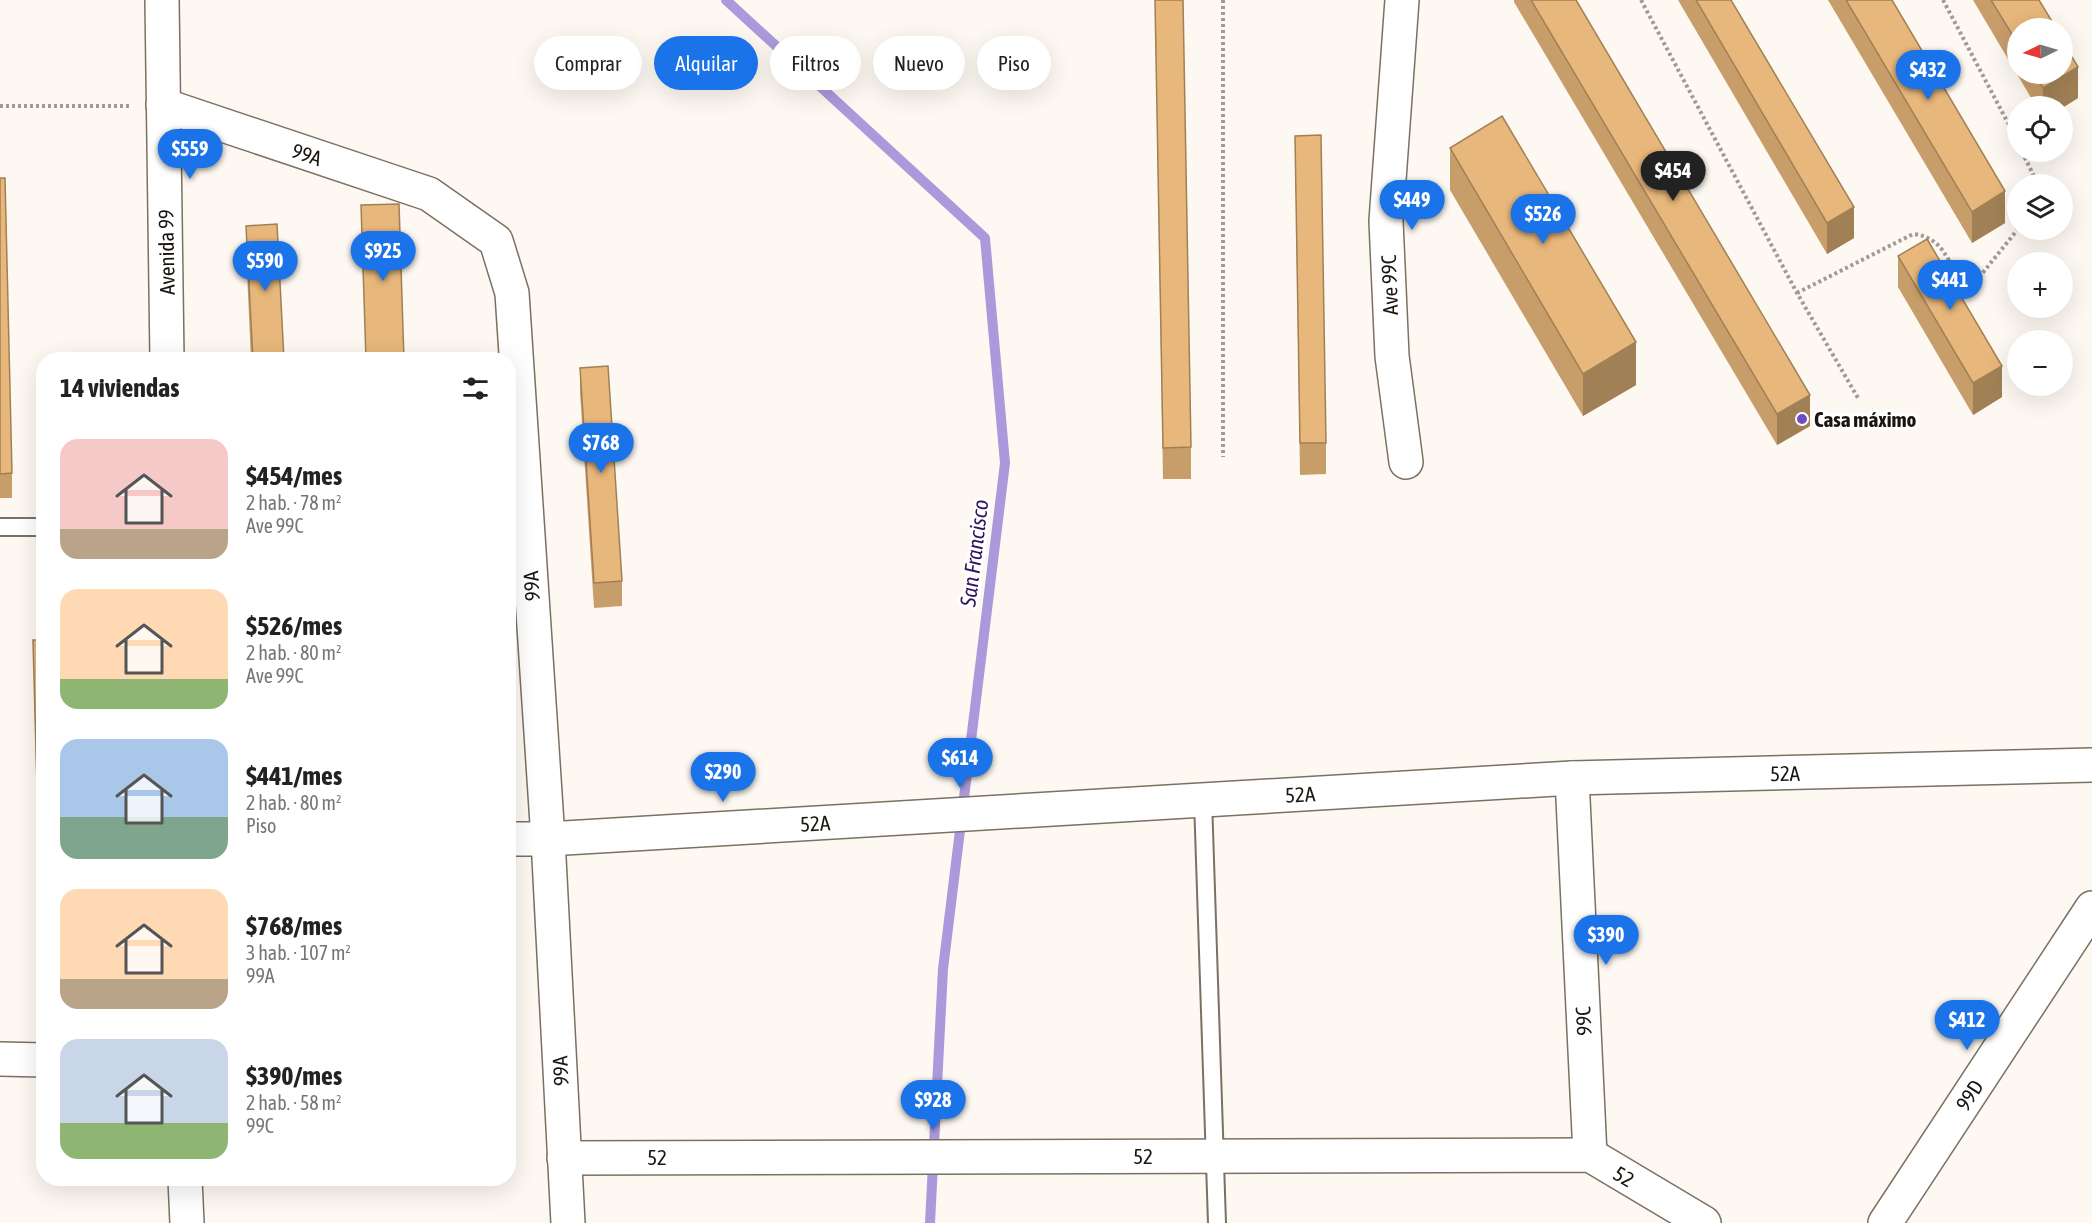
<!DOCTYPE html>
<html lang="es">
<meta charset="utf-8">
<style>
:root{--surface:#fff;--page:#f6f6f6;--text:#222;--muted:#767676;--accent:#1a73e8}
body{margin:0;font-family:"Asap Condensed",sans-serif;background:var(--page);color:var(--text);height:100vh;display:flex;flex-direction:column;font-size:22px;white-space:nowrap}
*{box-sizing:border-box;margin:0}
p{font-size:20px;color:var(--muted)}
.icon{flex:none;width:33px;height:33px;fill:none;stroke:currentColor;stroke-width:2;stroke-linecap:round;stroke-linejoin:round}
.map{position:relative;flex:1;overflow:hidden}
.details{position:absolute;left:36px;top:352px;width:480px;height:834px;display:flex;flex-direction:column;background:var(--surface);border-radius:24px;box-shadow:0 6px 24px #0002}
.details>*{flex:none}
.hud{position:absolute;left:534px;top:36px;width:570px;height:54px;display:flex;gap:12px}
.needle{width:39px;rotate:265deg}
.controls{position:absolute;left:2007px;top:18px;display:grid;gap:12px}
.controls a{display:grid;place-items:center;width:66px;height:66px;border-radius:50%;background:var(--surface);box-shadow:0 6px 24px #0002;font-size:30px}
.price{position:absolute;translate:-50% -51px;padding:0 14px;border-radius:21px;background:var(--accent);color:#fff;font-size:20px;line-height:39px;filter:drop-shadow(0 2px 3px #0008)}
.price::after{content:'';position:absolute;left:50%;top:36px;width:18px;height:14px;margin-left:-9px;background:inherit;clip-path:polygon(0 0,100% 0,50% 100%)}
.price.on{background:#222;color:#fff}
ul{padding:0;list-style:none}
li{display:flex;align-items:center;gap:18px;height:150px;padding:0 24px}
li span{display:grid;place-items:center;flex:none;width:168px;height:120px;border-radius:18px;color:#555}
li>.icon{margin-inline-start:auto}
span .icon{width:72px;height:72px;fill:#fffc;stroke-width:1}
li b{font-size:26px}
h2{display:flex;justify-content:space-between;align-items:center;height:72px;padding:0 24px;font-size:26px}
.tag{padding:0 21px;border-radius:27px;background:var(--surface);box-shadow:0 6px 24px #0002;font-size:21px;line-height:54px}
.tag.on{background:var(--accent);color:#fff}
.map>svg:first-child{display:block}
</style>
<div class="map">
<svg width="2092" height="1223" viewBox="0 0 2092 1223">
<rect width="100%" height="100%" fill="#fdf8f1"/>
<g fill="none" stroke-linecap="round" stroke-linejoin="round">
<!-- stream -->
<path stroke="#aa9adc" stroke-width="10" d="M 726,0 L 985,238 L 1005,463 L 943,969 L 930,1223"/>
<defs>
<g id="service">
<path d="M 0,527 L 44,527"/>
<path d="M 1203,800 L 1217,1223"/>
</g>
<g id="minor">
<path d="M 1402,0 L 1386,221 L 1392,356 L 1406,462"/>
<path d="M 163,105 L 429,194 L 496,241 L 512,293 L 548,839 L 568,1223"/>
<path d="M 1572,778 L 1590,1155"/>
<path d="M 508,839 L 548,839 L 1572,778 L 2092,765"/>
<path d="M 0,1059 L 44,1060"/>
<path d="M 564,1158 L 1590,1155 L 1704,1223"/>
<path d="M 1885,1223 L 2092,908"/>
</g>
<g id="tertiary">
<path d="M 162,0 L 167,360"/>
<path d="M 185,1179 L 187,1223"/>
</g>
</defs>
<!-- service casing -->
<use href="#service" stroke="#7c7062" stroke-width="20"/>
<!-- minor casing -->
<use href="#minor" stroke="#7c7062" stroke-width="36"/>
<!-- tertiary casing -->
<use href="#tertiary" stroke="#7c7062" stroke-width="36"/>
<!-- path -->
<g stroke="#9f9a93" stroke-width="4" stroke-dasharray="3 3" stroke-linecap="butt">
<path d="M 1223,0 L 1223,457"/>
<path d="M 1641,0 L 1797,293 L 1858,398"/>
<path d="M 1943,0 L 2018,142"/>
<path d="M 0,106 L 131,106"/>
<path d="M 2022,152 L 2038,184"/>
<path d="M 1797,293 L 1913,234 C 1942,237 1947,259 1960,281 L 1969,284 L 1977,280 L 2018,229"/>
</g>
<!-- service -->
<use href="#service" stroke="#fff" stroke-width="16"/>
<!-- minor -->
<use href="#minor" stroke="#fff" stroke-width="33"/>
<!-- tertiary -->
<use href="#tertiary" stroke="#fff" stroke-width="33"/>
</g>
<!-- wall -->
<g fill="#c79d6a">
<path d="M 1155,0 L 1191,447 L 1191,479 L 1163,479 Z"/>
<path d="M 1514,0 L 1576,0 L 1810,426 L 1777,445 L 1514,2 Z"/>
<path d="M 1678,0 L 1731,0 L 1854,238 L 1827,254 Z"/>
<path d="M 1828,0 L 1892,0 L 2005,223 L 1972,243 Z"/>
<path d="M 1973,0 L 2039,0 L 2018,28 L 2018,74 L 2062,74 L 2078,98 L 2062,108 L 2062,106 L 2036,106 Z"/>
<path d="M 1295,136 L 1326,443 L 1326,474 L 1300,475 Z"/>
<path d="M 1450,148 L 1636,385 L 1583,416 L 1450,190 Z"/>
<path d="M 0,178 L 12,473 L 12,498 L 0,498 Z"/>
<path d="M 361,205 L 404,360 L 366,360 Z"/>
<path d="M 246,226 L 284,360 L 251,360 L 246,250 Z"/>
<path d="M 1898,256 L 2002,397 L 1973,415 L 1898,287 Z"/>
<path d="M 580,368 L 622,581 L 622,606 L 594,608 L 580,392 Z"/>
<path d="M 33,640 L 44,640 L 44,811 L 37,811 Z"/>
</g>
<!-- shaded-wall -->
<g fill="#a28056">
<path d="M 2078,67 L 2078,98 L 2062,108 L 2062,106 L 2043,106 L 2043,88 Z"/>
<path d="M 2005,191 L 2005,223 L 1972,243 L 1972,212 Z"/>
<path d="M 1854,207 L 1854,238 L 1827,254 L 1827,223 Z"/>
<path d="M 1636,342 L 1636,385 L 1583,416 L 1583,374 Z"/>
<path d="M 2002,366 L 2002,397 L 1973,415 L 1973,383 Z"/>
<path d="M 1810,395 L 1810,426 L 1777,445 L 1777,414 Z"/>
</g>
<!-- building -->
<g fill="#e7b77b" stroke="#a28056" stroke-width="1.5">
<path d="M 1155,0 L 1183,0 L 1191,447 L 1163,448 Z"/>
<path d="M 1531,0 L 1576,0 L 1810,395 L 1777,414 Z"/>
<path d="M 1696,0 L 1731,0 L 1854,207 L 1827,223 Z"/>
<path d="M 1846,0 L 1892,0 L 2005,191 L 1972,212 Z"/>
<path d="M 1991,0 L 2039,0 L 2056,28 L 2018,28 L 2018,44 Z"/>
<path d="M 2062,40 L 2078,67 L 2043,88 L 2035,74 L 2062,74 Z"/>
<path d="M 1502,116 L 1636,342 L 1583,374 L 1450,148 Z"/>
<path d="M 1321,135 L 1326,443 L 1300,443 L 1295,136 Z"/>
<path d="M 0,178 L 5,178 L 12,473 L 0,474 Z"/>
<path d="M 399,204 L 404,360 L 366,360 L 361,205 Z"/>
<path d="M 277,224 L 284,360 L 253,360 L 246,226 Z"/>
<path d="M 1927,239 L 2002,366 L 1973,383 L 1898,256 Z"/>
<path d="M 608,366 L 622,581 L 594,583 L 580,368 Z"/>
<path d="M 33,640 L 44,640 L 44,787 L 37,787 Z"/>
</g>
<!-- markers -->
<circle fill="#724ac2" stroke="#fff" stroke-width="2" cx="1802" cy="419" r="6"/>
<g text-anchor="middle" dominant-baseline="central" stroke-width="6" stroke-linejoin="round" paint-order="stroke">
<!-- street labels -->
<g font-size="21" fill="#1a1510" stroke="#fff">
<text transform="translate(307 154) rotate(19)">99A</text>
<text transform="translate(166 252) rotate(-91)">Avenida 99</text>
<text transform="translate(1389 285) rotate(-92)">Ave 99C</text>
<text transform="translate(531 586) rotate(-94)">99A</text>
<text transform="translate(1785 773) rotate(-1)">52A</text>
<text transform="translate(1300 794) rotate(-3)">52A</text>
<text transform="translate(815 823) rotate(-3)">52A</text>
<text transform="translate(1583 1021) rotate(-93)">99C</text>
<text transform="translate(560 1071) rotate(-93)">99A</text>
<text transform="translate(1969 1095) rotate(-57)">99D</text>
<text x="1143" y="1156">52</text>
<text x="657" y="1157">52</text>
<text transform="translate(1624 1176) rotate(30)">52</text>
</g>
<!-- poi labels -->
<g font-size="21" font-weight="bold" fill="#1a1510" stroke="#fff" text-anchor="start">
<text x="1814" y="419">Casa máximo</text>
</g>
<!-- water labels -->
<g font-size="22" font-style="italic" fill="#321561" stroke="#fff">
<text transform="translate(974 553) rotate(-83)">San Francisco</text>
</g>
</g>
</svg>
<div class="controls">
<a><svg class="needle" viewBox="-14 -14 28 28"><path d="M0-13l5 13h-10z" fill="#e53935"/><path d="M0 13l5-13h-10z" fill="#767676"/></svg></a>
<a><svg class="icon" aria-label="locate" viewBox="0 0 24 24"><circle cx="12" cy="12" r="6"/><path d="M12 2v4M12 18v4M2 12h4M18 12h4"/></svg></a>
<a><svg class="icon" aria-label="layers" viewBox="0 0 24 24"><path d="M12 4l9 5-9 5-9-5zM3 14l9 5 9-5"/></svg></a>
<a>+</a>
<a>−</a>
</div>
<b class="price" style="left:1928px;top:101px">$432</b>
<b class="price" style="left:190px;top:180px">$559</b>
<b class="price on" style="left:1673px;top:202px">$454</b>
<b class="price" style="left:1412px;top:231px">$449</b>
<b class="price" style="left:1543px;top:245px">$526</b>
<b class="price" style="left:383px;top:282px">$925</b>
<b class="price" style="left:265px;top:292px">$590</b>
<b class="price" style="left:1950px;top:311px">$441</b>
<b class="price" style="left:601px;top:474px">$768</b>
<b class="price" style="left:960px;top:789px">$614</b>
<b class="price" style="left:723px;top:803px">$290</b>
<b class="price" style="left:1606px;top:966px">$390</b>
<b class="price" style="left:1967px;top:1051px">$412</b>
<b class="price" style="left:933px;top:1131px">$928</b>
<div class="hud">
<a class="tag">Comprar</a>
<a class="tag on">Alquilar</a>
<a class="tag">Filtros</a>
<a class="tag">Nuevo</a>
<a class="tag">Piso</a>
</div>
<section class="details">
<h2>14 viviendas<svg class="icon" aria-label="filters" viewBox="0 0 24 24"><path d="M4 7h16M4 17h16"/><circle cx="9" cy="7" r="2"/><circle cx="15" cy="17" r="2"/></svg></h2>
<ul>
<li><span style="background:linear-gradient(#f6c9c9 75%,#b9a48a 0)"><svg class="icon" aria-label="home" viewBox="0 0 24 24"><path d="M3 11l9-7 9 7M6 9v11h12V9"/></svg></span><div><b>$454/mes</b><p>2 hab. · 78 m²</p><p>Ave 99C</p></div></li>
<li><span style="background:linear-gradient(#ffd9b3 75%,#8fb573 0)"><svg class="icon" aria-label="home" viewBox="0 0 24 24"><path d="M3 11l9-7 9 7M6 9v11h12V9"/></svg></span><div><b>$526/mes</b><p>2 hab. · 80 m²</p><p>Ave 99C</p></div></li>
<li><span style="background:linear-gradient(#a9c7e8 65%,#7fa58c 0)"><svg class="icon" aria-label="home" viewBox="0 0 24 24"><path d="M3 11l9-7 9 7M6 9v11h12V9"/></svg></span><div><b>$441/mes</b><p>2 hab. · 80 m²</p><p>Piso</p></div></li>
<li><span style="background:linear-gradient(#ffd9b3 75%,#b9a48a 0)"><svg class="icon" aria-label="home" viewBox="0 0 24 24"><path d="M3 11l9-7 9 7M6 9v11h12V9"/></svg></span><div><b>$768/mes</b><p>3 hab. · 107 m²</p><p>99A</p></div></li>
<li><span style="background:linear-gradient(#c9d6e8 70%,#8fb573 0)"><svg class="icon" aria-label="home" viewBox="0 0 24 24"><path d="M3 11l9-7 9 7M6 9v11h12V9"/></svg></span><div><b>$390/mes</b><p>2 hab. · 58 m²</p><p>99C</p></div></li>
</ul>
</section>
</div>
